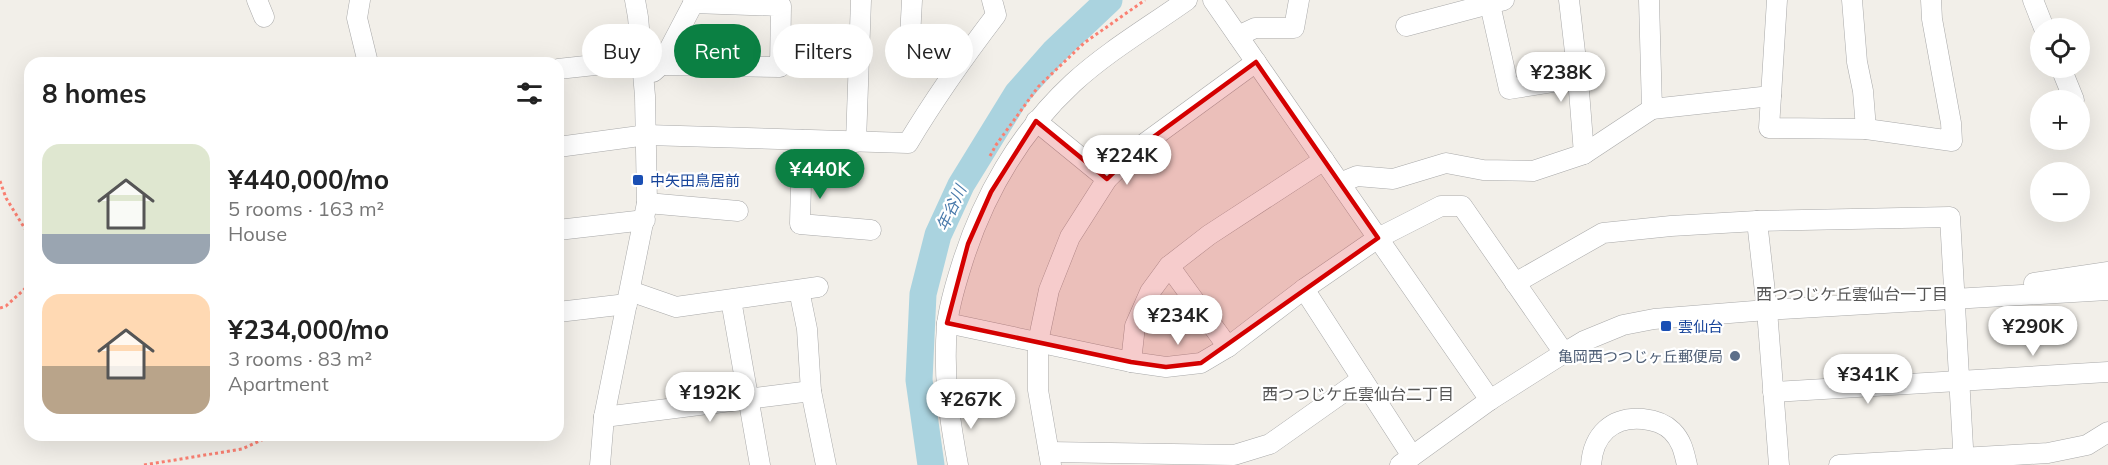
<!DOCTYPE html>
<meta charset="utf-8">
<style>
:root{--surface:#fff;--page:#f2f2f2;--text:#222;--muted:#767676;--accent:#0b8043}
body{margin:0;font-family:Mulish,"Noto Sans JP",sans-serif;background:var(--page);color:var(--text);height:100vh;display:flex;flex-direction:column;font-size:22px;white-space:nowrap}
*{box-sizing:border-box;margin:0}
p{font-size:20px;color:var(--muted)}
.icon{flex:none;width:33px;height:33px;fill:none;stroke:currentColor;stroke-width:2;stroke-linecap:round;stroke-linejoin:round}
.map{position:relative;flex:1;overflow:hidden}
.details{position:absolute;left:24px;top:57px;width:540px;height:384px;display:flex;flex-direction:column;background:var(--surface);border-radius:18px;box-shadow:0 6px 24px #0002}
.details>*{flex:none}
.top-card{position:absolute;left:582px;top:24px;width:570px;height:54px;display:flex;gap:12px}
.controls{position:absolute;left:2030px;top:18px;display:grid;gap:12px}
.controls a{display:grid;place-items:center;width:60px;height:60px;border-radius:50%;background:var(--surface);box-shadow:0 6px 24px #0002;font-size:30px}
.price{position:absolute;translate:-50% -51px;padding:0 14px;border-radius:21px;background:#fff;color:#222;font-size:20px;line-height:39px;filter:drop-shadow(0 2px 3px #0008)}
.price::after{content:'';position:absolute;left:50%;top:36px;width:18px;height:14px;margin-left:-9px;background:inherit;clip-path:polygon(0 0,100% 0,50% 100%)}
.price.selected{background:var(--accent);color:#fff}
ul{padding:0;list-style:none}
li{display:flex;align-items:center;gap:18px;height:150px;padding:0 18px}
li span{display:grid;place-items:center;flex:none;width:168px;height:120px;border-radius:18px;color:#555}
li>.icon{margin-inline-start:auto}
span .icon{width:72px;height:72px;fill:#fffc;stroke-width:1}
li b{font-size:26px}
h2{display:flex;justify-content:space-between;align-items:center;height:72px;padding:0 18px;font-size:26px}
.pill{padding:0 21px;border-radius:27px;background:var(--surface);box-shadow:0 6px 24px #0002;font-size:21px;line-height:54px}
.pill.selected{background:var(--accent);color:#fff}
.map>svg:first-child{display:block}
</style>
<div class="map">
<svg width="2108" height="465" viewBox="0 0 2108 465">
<rect width="100%" height="100%" fill="#f2efe9"/>
<g fill="none" stroke-linecap="round" stroke-linejoin="round">
<!-- river -->
<path stroke="#aad3df" stroke-width="27" d="M 931,465 L 919,380 L 923,294 L 938,235 L 961,185 L 1017,94 L 1055,51 L 1109,0"/>
<defs>
<g id="minor">
<path d="M 257,0 L 264,17"/>
<path d="M 360,0 L 357,18 L 368,63"/>
<path d="M 912,0 L 910,38 L 956,67"/>
<path d="M 1213,0 L 1490,400"/>
<path d="M 1489,0 L 1509,89 L 1578,78 L 1584,154"/>
<path d="M 1569,0 L 1578,78"/>
<path d="M 1649,0 L 1652,109 L 1771,96"/>
<path d="M 1777,0 L 1769,128 L 1866,129 L 1952,141 L 1951,123 L 1932,19 L 1931,0"/>
<path d="M 1852,0 L 1857,62 L 1863,91 L 1866,129"/>
<path d="M 2033,0 L 2044,28"/>
<path d="M 1406,26 L 1504,0"/>
<path d="M 1238,36 L 1255,28 L 1294,28 L 1299,0"/>
<path d="M 661,65 L 780,67 L 781,6 L 693,3"/>
<path d="M 2061,68 L 2074,100"/>
<path d="M 558,69 L 641,60"/>
<path d="M 653,72 L 661,65 L 695,0"/>
<path d="M 1036,121 L 1107,179"/>
<path d="M 802,140 L 800,224 L 871,230"/>
<path d="M 856,142 L 861,0"/>
<path d="M 558,147 L 647,135 L 908,143 C 935,98 964,57 996,15 L 992,0"/>
<path d="M 1340,183 L 1357,176 L 1393,179 L 1446,163 L 1483,170 L 1533,171 L 1584,154 L 1652,109"/>
<path d="M 647,203 L 738,211"/>
<path d="M 1757,221 L 1767,310 L 1779,465"/>
<path d="M 558,230 L 645,220"/>
<path d="M 1169,266 L 1228,347"/>
<path d="M 1515,283 L 1603,233 L 1671,226 L 1757,221 L 1950,217 L 1964,465"/>
<path d="M 2034,283 L 2108,272"/>
<path d="M 1304,289 L 1412,456"/>
<path d="M 799,290 L 807,329 L 811,391 L 826,465"/>
<path d="M 630,291 L 676,307 L 818,287"/>
<path d="M 731,300 L 760,465"/>
<path d="M 558,312 L 627,304"/>
<path d="M 947,323 L 1131,362 L 1166,367 L 1201,363 L 1228,347 L 1304,289 L 1378,238 L 1441,206 L 1462,206 L 1564,353"/>
<path d="M 1131,362 L 1135,326 L 1150,292 L 1169,266 L 1209,235 L 1324,160"/>
<path d="M 1773,392 L 2108,372"/>
<path d="M 604,417 L 811,391"/>
<path d="M 1049,452 L 1234,455 L 1270,444 L 1362,379"/>
<path d="M 600,465 L 604,417 L 647,203 L 645,96 L 638,17 L 635,0"/>
<path d="M 958,465 C 949,416 943,375 947,325 C 949,306 955,286 961,267 C 982,198 1019,133 1073,83 C 1108,51 1149,27 1187,0"/>
<path d="M 1051,465 L 1038,390 L 1038,342 L 1049,290 L 1070,237 L 1107,179 L 1141,146 L 1256,62"/>
<path d="M 1400,465 L 1490,400 L 1564,353 L 1584,341 L 1623,325 L 1654,319 L 1767,310 L 2108,290"/>
<path d="M 1591,465 C 1593,435 1612,416 1643,419 C 1653,420 1665,424 1672,431 C 1682,441 1684,452 1687,465"/>
<path d="M 1839,465 L 2048,453 L 2087,445 L 2108,432"/>
</g>
</defs>
<!-- minor casing -->
<use href="#minor" stroke="#a9a9a9" stroke-width="21"/>
<!-- path -->
<g stroke="#fa8072" stroke-width="3" stroke-dasharray="3 3" stroke-linecap="butt">
<path d="M 990,156 L 996,145 L 1038,87 L 1084,43 L 1145,0"/>
<path d="M 0,181 L 6,198 L 30,237"/>
<path d="M 0,308 L 6,306 L 30,284"/>
<path d="M 144,465 L 242,449 L 273,435"/>
</g>
<!-- minor -->
<use href="#minor" stroke="#fff" stroke-width="20"/>
</g>
<!-- marked area -->
<path fill="#d40000" fill-opacity="0.2" stroke="#d40000" stroke-width="4.5" stroke-linejoin="round" d="M 1256,62 L 1378,238 L 1201,363 L 1166,367 L 1131,362 L 947,323 L 968,244 L 991,192 L 1036,121 L 1107,179 L 1141,146 Z"/>
<!-- markers -->
<g fill="#1a4fb4" stroke="#fff" stroke-width="2">
<rect x="632" y="174" width="12" height="12" rx="3"/>
<rect x="1660" y="320" width="12" height="12" rx="3"/>
</g>
<circle fill="#5c6f8a" stroke="#fff" stroke-width="2" cx="1735" cy="356" r="6"/>
<g text-anchor="middle" dominant-baseline="central" stroke-width="4.5" stroke-linejoin="round" paint-order="stroke">
<!-- transit labels -->
<g font-size="15" fill="#164399" stroke="#fff" text-anchor="start">
<text x="650" y="180">中矢田鳥居前</text>
<text x="1678" y="326">雲仙台</text>
</g>
<!-- service labels -->
<g font-size="15" fill="#4e5e75" stroke="#fff" text-anchor="end">
<text x="1723" y="356">亀岡西つつじヶ丘郵便局</text>
</g>
<!-- water labels -->
<g font-size="16" font-style="italic" fill="#4a7aab" stroke="#fff">
<text transform="translate(951 208) rotate(-65)">年谷川</text>
</g>
<!-- neighbourhood labels -->
<g font-size="16" fill="#555" stroke="#fff">
<text x="1852" y="294">西つつじケ丘雲仙台一丁目</text>
<text x="1358" y="394">西つつじケ丘雲仙台二丁目</text>
</g>
</g>
</svg>
<div class="controls">
<a><svg class="icon" aria-label="locate" viewBox="0 0 24 24"><circle cx="12" cy="12" r="6"/><path d="M12 2v4M12 18v4M2 12h4M18 12h4"/></svg></a>
<a>+</a>
<a>−</a>
</div>
<b class="price" style="left:1561px;top:103px">¥238K</b>
<b class="price" style="left:1127px;top:186px">¥224K</b>
<b class="price selected" style="left:820px;top:200px">¥440K</b>
<b class="price" style="left:1178px;top:346px">¥234K</b>
<b class="price" style="left:2033px;top:357px">¥290K</b>
<b class="price" style="left:1868px;top:405px">¥341K</b>
<b class="price" style="left:710px;top:423px">¥192K</b>
<b class="price" style="left:971px;top:430px">¥267K</b>
<div class="top-card">
<a class="pill">Buy</a>
<a class="pill selected">Rent</a>
<a class="pill">Filters</a>
<a class="pill">New</a>
</div>
<section class="details">
<h2>8 homes<svg class="icon" aria-label="filters" viewBox="0 0 24 24"><path d="M4 7h16M4 17h16"/><circle cx="9" cy="7" r="2"/><circle cx="15" cy="17" r="2"/></svg></h2>
<ul>
<li><span style="background:linear-gradient(#dfe7d0 75%,#9aa5b1 0)"><svg class="icon" aria-label="home" viewBox="0 0 24 24"><path d="M3 11l9-7 9 7M6 9v11h12V9"/></svg></span><div><b>¥440,000/mo</b><p>5 rooms · 163 m²</p><p>House</p></div></li>
<li><span style="background:linear-gradient(#ffd9b3 60%,#b9a48a 0)"><svg class="icon" aria-label="home" viewBox="0 0 24 24"><path d="M3 11l9-7 9 7M6 9v11h12V9"/></svg></span><div><b>¥234,000/mo</b><p>3 rooms · 83 m²</p><p>Apartment</p></div></li>
</ul>
</section>
</div>
